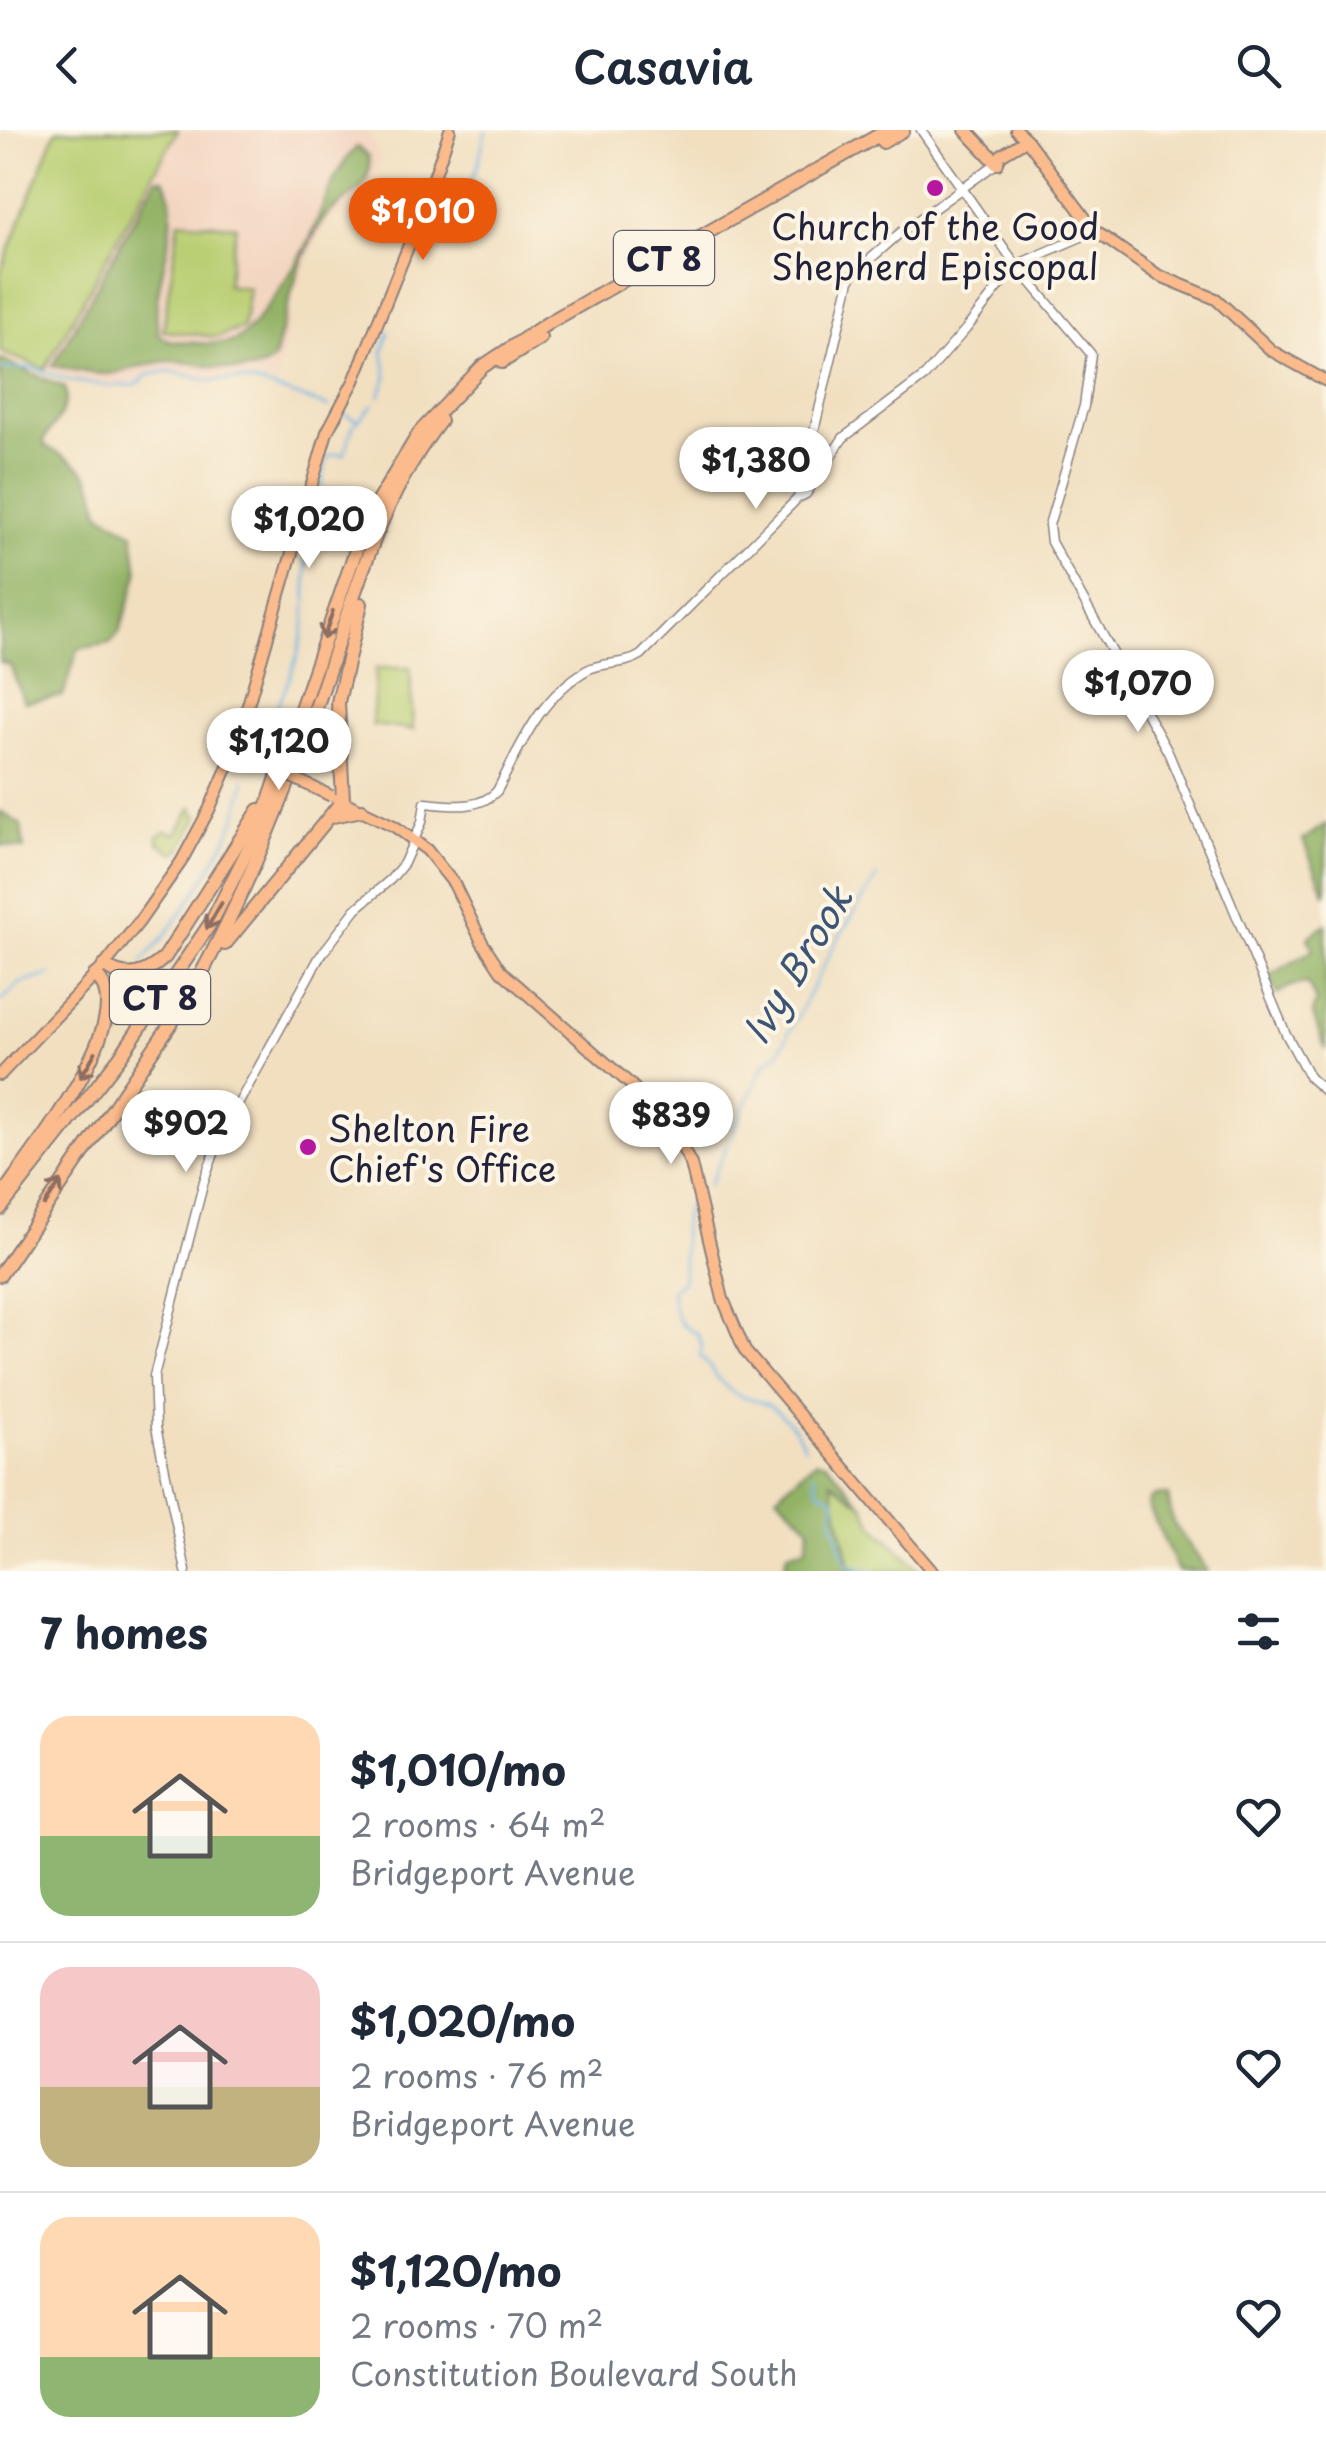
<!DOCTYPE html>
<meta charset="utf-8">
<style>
:root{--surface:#fff;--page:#f6f6f7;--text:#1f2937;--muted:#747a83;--line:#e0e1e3;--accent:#ea580c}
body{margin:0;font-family:"Playpen Sans",sans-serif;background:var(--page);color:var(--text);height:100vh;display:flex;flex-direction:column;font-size:38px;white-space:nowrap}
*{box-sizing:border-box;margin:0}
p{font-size:32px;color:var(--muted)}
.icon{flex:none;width:55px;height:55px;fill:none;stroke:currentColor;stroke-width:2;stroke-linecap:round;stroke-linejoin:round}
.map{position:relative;height:1441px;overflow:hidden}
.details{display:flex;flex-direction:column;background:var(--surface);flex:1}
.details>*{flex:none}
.price{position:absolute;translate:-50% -85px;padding:0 22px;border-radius:35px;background:#fff;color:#222;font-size:32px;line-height:65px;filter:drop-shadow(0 2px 5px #0008)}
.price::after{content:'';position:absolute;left:50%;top:60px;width:30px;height:22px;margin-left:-15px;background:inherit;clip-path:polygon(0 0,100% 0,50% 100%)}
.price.on{background:var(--accent);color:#fff}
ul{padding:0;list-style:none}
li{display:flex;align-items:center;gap:30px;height:250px;padding:0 40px}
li+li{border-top:2px solid var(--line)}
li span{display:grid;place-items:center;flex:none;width:280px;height:200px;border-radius:30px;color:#555}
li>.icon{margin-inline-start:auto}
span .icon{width:120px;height:120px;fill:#fffc;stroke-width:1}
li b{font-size:42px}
h2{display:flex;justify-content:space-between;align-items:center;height:120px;padding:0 40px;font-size:42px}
header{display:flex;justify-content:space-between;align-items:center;height:130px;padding:0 40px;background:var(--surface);font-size:45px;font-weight:600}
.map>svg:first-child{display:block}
</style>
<header><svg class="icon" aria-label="back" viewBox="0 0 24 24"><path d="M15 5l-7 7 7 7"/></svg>Casavia<svg class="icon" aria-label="search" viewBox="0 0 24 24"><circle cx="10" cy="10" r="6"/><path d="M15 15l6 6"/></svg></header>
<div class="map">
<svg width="1326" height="1441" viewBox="0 0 1326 1441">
<rect width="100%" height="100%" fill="#fcf5e5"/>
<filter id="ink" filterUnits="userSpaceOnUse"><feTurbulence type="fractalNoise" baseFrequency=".01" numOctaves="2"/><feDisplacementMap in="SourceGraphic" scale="20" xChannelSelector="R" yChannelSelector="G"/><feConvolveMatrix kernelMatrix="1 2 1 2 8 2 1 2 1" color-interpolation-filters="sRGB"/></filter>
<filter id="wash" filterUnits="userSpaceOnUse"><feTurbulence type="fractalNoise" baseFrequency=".0048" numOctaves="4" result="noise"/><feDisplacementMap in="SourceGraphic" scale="40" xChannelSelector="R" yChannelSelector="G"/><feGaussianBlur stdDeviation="2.25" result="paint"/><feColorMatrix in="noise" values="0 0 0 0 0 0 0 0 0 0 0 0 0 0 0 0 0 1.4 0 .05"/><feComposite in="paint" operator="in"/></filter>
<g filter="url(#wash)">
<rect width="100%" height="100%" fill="#f1dfc0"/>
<!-- built -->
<path fill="#f3d4bf" d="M 178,0 L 366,0 L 381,27 L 365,75 L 327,88 L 293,165 L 277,254 L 242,248 L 209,249 L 172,239 L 147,243 L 135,253 L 109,254 L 72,248 L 45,239 Z"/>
<!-- green -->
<g fill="#b9cf73" stroke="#6e7857" stroke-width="2.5">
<path d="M 56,0 L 178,0 L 45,239 L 0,222 L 0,143 Z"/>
<path d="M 179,91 L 236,96 L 227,155 L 249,158 L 243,198 L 217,207 L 163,201 Z"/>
<path d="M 376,538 L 410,538 L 413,600 L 372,595 Z"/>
<path d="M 192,677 L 198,688 L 181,719 L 174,723 L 158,712 L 158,706 L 165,701 L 176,704 Z"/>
<path d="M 830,1350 L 864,1376 L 873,1395 L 921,1441 L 858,1441 L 850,1437 Z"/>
</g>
<!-- forest -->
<g fill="#92b265" stroke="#5a6a50" stroke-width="2.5">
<path d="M 357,17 L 368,26 C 376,64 338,67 323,90 C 296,132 286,182 274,229 C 252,254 197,229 169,231 C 148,232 129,242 108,244 C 91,245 71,238 53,236 L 156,49 L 164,49 C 188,98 146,155 159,205 C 170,213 182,212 196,213 C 208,214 222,215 234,211 C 252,205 298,133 308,113 C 323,82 331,42 357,17 Z"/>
<path d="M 0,229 L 65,258 C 70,277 54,295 44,309 L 45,316 C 81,336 93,339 100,383 L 133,403 L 138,444 L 120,501 L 110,513 L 78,519 L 63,566 L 24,572 L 10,535 L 0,532 Z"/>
<path d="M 0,681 L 21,695 L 24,719 L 0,715 Z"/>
<path d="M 1326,694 L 1326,765 L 1303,710 Z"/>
<path d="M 1326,794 L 1326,920 L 1312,883 L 1316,871 L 1307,853 L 1291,856 L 1277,864 L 1269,846 L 1313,820 L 1308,807 Z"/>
<path d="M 157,842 L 163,848 L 117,909 L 112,903 L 114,858 L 123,850 L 136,850 Z"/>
<path d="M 815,1331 L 827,1333 L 863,1375 L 831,1351 L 850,1437 L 858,1441 L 791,1441 L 785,1432 L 788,1423 L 806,1418 L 810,1397 L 777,1365 Z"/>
<path d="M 1162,1365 L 1168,1366 L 1173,1393 L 1208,1441 L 1178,1441 L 1148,1375 L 1152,1367 Z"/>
</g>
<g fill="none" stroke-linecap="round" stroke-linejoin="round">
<!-- stream -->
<g stroke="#6db4e4" stroke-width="2.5">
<path d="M 467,60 L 477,38 L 486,0"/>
<path d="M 437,112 L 453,96"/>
<path d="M 399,156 L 408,136"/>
<path d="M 0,239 L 32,238 L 71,251 L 110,256 L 136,255 L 148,245 L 169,241 L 209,251 L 241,250 L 264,255 L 329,277"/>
<path d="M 379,266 L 387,247 L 383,221 L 389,202"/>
<path d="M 342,283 L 356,290"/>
<path d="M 318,375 L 327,328 L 334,324 L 344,325 L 353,296 L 373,275"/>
<path d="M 308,409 L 311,392"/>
<path d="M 258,608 C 282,572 298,535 305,492 C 308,469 305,444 307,421"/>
<path d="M 142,831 C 173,802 215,734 233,695 C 240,681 242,664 245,649"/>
<path d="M 0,872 L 19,854 L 52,844"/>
<path d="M 709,1055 L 764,934 L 778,924 L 837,810 L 877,747"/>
<path d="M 689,1073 L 683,1090 L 683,1150 L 671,1161 C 674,1183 676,1194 697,1204 L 702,1216 L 700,1226 C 711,1236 719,1253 731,1261 C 741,1269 749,1268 760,1272 C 778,1277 798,1299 804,1317"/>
<path d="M 814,1343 L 818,1359 L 835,1369 L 833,1391 L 847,1434 L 875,1441"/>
</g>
</g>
</g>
<g filter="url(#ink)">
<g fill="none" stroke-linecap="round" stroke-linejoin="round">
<defs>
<g id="minor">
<path d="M 921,0 L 1016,135 L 1091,224 L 1084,276 L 1049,395 L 1051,412 L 1168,622 L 1286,904 L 1310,948 L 1326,962"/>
<path d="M 798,368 L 806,364 L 843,308 L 925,246 L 966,199 L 1016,135 L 1095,101"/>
<path d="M 186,1441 L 156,1297 L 154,1246 L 204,1051 L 220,1007 L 319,828 L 356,779 L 391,749 L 404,733 L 422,692 L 425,673 C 450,675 478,681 497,661 C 521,615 539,568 587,540 C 604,531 624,536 641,525 L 798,368 L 851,146 L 900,103 L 997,33"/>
</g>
<g id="major">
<path d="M 1016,0 L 1027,10 L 1095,101 L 1158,145 L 1216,169 L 1272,221 L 1326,251"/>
<path d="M 997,33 L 1001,25 L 1026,10"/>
<path d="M 338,669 L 394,696 L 427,720 L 454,754 L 482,812 L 501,841 L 630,954 L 670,995 L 691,1034 L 723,1169 L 745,1221 L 932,1441"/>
<path d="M 0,945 L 104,836 L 139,792 L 181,732 L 209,680 L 235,620 L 327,302 L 354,251 L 421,85 L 450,0"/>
</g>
<g id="highway">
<path d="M 966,0 L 997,33"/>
<path d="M 883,12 L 903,0"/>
<path d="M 502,232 L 540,208"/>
<path d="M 333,686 L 362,680"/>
<path d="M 225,814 L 343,670 L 338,572 L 361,474"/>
<path d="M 104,836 C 127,851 146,845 165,827 L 259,680"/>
<path d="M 188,868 C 241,774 281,677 317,575 C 351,478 376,373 440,291"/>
<path d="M 3,1064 C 28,1027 144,884 95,845"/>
<path d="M 0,1079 L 120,927 L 212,791 L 261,694 L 357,417 L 375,376 L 420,302 L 482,237 L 548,193 L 888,0"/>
<path d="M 0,1145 L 191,864"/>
</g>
</defs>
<!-- minor casing -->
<use href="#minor" stroke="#8a807e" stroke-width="11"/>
<!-- major casing -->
<use href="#major" stroke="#8a807e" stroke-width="14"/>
<!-- highway casing -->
<use href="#highway" stroke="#8a807e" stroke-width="16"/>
<!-- minor -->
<use href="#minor" stroke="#fff" stroke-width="8"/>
<!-- major -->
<use href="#major" stroke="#fbbb8c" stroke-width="10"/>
<!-- highway -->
<use href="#highway" stroke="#fbbb8c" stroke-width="12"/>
<defs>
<path id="major-bridge" d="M 244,624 L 331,666"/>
</defs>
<!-- major-bridge casing -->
<use href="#major-bridge" stroke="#8a807e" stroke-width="14" stroke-linecap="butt"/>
<!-- major-bridge -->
<use href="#major-bridge" stroke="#fbbb8c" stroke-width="10"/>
</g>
<!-- one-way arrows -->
<defs><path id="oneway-shaft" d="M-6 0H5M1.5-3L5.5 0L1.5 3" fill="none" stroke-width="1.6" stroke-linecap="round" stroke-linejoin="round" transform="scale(2.5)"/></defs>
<g stroke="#8e6e64">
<use href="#oneway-shaft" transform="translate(328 495) rotate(109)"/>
<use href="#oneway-shaft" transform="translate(214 786) rotate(120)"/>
<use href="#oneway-shaft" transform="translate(88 935) rotate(120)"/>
<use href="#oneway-shaft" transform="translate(53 1063) rotate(-56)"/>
</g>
</g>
<!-- markers -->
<g fill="#b5179e" stroke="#fcf5e5" stroke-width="4">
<circle cx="935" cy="58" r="10"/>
<circle cx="308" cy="1017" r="10"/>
</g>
<g text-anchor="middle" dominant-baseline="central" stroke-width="8" stroke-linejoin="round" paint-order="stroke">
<!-- shield labels -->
<g fill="#fcf5e5" stroke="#63616e" stroke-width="2.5">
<rect x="614" y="101" width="100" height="54" rx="8"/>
<rect x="110" y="840" width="100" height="54" rx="8"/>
</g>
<g font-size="32" font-weight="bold" fill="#22223b">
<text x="664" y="128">CT 8</text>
<text x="160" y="867">CT 8</text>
</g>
<!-- poi labels -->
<g font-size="35" fill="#22223b" stroke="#fcf5e5">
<text x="935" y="95">Church of the Good<tspan x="935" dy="40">Shepherd Episcopal</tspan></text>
<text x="328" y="997" text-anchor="start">Shelton Fire<tspan x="328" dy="40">Chief's Office</tspan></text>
</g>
<!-- water labels -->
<g font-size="38" font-style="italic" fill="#3c5576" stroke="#fcf5e5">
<text transform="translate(796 834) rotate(-59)">Ivy Brook</text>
</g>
</g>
</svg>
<b class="price on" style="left:423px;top:133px">$1,010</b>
<b class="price" style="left:756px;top:382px">$1,380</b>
<b class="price" style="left:309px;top:441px">$1,020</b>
<b class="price" style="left:1138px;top:605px">$1,070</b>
<b class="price" style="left:279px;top:663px">$1,120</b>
<b class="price" style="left:671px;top:1037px">$839</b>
<b class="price" style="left:186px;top:1045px">$902</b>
</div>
<section class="details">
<h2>7 homes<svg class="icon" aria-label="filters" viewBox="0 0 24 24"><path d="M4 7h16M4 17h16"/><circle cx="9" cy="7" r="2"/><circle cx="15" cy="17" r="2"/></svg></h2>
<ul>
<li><span style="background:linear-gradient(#ffd9b3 60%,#8fb573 0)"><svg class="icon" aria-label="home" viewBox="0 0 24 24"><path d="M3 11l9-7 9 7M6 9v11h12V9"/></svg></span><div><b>$1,010/mo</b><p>2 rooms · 64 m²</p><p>Bridgeport Avenue</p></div><svg class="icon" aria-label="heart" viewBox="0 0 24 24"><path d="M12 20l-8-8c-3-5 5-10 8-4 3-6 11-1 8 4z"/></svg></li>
<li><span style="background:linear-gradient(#f6c9c9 60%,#c2b280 0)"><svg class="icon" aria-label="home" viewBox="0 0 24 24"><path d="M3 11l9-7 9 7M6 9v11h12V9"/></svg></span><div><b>$1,020/mo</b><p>2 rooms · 76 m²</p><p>Bridgeport Avenue</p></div><svg class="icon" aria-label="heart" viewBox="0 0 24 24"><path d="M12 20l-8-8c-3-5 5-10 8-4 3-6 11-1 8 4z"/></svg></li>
<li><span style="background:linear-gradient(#ffd9b3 70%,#8fb573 0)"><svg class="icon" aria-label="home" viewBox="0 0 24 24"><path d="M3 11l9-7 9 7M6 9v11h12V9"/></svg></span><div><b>$1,120/mo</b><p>2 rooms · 70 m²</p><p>Constitution Boulevard South</p></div><svg class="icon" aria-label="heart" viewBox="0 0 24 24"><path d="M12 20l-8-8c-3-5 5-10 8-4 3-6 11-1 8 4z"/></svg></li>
</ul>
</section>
